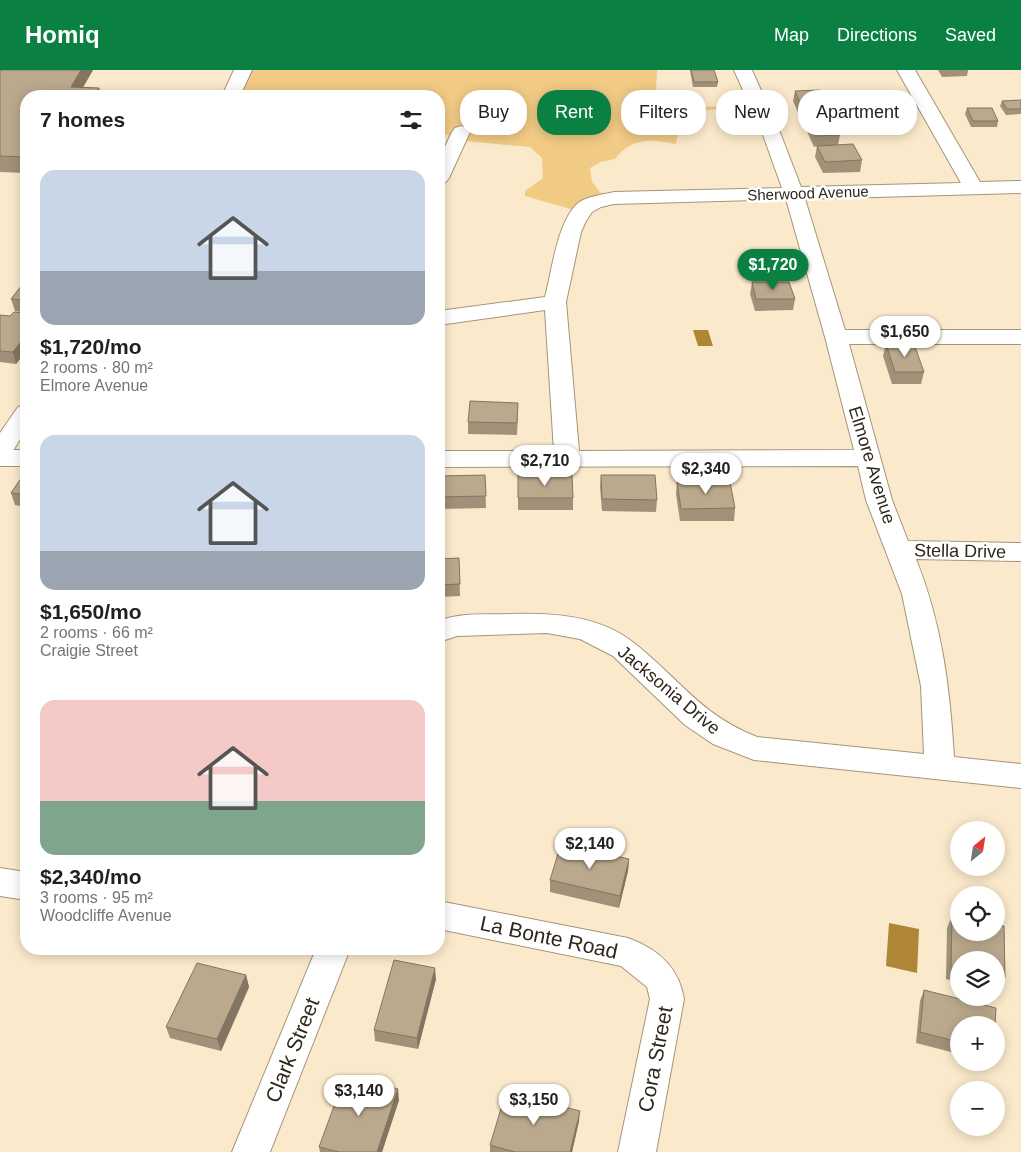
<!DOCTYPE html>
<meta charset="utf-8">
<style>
:root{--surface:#fff;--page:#f2f2f2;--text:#202124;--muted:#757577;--accent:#0b8043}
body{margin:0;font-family:Helvetica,sans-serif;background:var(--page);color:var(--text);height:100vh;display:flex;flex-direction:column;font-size:19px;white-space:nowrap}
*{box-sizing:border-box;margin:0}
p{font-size:16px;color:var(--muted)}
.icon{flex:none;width:28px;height:28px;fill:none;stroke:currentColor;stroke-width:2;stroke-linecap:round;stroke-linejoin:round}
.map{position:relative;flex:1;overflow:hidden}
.panel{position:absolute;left:20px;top:20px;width:425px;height:865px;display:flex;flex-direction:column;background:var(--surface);border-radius:20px;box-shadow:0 2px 12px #0003}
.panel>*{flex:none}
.top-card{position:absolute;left:460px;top:20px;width:475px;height:45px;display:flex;gap:10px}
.needle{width:32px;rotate:30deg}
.tools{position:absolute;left:950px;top:751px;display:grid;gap:10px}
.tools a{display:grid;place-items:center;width:55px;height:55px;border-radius:50%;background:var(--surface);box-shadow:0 2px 12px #0003;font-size:25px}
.price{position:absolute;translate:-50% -42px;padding:0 11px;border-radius:18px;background:#fff;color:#222;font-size:16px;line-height:32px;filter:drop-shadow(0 1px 2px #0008)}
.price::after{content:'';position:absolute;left:50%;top:30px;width:15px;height:11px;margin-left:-8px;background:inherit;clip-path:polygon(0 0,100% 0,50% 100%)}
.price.on{background:var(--accent);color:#fff}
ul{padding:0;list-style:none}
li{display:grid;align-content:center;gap:10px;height:265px;padding:0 20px}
li span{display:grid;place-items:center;height:155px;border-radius:15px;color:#555}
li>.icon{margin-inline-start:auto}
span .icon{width:90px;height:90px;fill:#fffc;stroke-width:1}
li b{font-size:21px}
h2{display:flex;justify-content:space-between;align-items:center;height:60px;padding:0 20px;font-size:21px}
.pill{padding:0 18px;border-radius:20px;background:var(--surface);box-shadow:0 2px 12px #0003;font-size:18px;line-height:45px}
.pill.on{background:var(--accent);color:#fff}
header{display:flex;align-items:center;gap:30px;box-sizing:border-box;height:70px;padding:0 25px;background:var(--accent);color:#fff}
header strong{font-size:24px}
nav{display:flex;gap:28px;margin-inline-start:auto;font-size:18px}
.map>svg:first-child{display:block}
</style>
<header>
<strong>Homiq</strong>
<nav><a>Map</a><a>Directions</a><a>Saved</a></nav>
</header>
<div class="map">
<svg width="1021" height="1082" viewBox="0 0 1021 1082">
<rect width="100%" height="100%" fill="#fae9ca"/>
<!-- green -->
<path fill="#f1ca84" d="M 245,0 L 657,0 L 656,22 L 671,33 L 690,37 L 758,36 L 758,39 C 726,39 681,31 676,74 C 651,69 632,67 615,89 L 601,92 L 590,98 L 592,112 L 608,132 L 581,142 L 525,126 L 525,121 L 543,108 L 542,88 L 530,77 L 454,70 L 448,65 L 439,62 L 439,26 L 232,26 Z"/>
<!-- water -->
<g fill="#ae8636">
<path d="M 693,260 L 708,260 L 713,276 L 698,276 Z"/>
<path d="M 889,853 L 919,859 L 917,903 L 886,896 Z"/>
</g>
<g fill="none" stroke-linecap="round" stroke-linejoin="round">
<defs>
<g id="minor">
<path d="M 734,0 L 752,0 L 781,65 L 801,117 L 961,113 L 897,0 L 915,0 L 980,112 L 1021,111 L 1021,123 L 805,129 L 845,260 L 1021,260 L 1021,274 L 849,274 L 892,430 L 908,471 L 1021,473 L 1021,491 L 916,489 C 942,554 950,618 954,687 L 1021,694 L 1021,718 L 754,690 L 713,674 L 685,655 L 613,586 L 580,569 L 547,563 L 457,566 L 439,572 L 439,551 C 461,542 487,545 510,544 C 553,543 599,545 634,573 C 679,608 699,644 757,667 L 924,684 L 921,616 L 902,524 L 866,430 L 858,396 L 439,397 L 439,381 L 554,381 L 545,240 L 439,255 L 439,241 L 545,227 C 552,201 557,153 577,134 C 586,126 602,125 614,122 L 782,118 L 763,65 ZM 786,129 L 825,267 L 854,380 L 579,381 L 566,232 L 581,162 L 586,151 L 592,142 L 601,137 L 614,134 Z"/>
<path d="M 461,56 L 467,58 L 470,62 L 449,108 L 446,112 L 439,114 L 439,89 L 452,62 L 455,58 Z"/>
<rect x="0" y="380" width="26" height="16"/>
<path d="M 0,798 L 26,802 L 26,830 L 0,826 Z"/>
<path d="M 439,831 L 628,868 C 658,879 679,897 684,929 L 656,1082 L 618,1082 L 650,929 L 647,917 L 621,896 L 439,859 Z"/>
<path d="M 316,879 L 350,879 L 270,1082 L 232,1082 Z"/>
</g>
<g id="major">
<path d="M 234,0 L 252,0 L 240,26 L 222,26 Z"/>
<path d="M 26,335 L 26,360 L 9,387 L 0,390 L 0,363 L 18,337 Z"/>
</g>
</defs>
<!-- minor casing -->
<use href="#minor" stroke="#a59579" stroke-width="2"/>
<!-- major casing -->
<use href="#major" stroke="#a59579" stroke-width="2"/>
<!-- minor -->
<use href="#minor" fill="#fff" fill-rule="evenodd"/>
<!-- major -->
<use href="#major" fill="#fff" fill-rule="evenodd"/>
</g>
<!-- wall -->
<g fill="#a09178">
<path d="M 0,0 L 93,0 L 83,17 L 99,18 L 101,26 L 26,26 L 26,103 L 0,102 Z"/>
<path d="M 690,0 L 714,0 L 718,12 L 717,17 L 693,17 Z"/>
<path d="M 938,0 L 968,0 L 967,6 L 942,7 Z"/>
<path d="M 795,21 L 828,37 L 827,46 L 840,65 L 838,75 L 862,90 L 860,102 L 823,103 L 815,87 L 817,76 L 814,77 L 805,57 L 806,49 L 801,49 L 793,31 Z"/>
<path d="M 1021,30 L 1021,44 L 1006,45 L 1000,36 L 1002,31 Z"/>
<path d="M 967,38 L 998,51 L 997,57 L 971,57 L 965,44 Z"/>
<path d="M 26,210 L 26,281 L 16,294 L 0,292 L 0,245 L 10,246 L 23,243 L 22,242 L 15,241 L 11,229 Z"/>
<path d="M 752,212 L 795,229 L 793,240 L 755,241 L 750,224 Z"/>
<path d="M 886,274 L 924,302 L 921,314 L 892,314 L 883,286 Z"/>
<path d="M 518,344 L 517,365 L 468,364 L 468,352 Z"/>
<path d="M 26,401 L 26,437 L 15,435 L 11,423 Z"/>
<path d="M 485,405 L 486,438 L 439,439 L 439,406 Z"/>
<path d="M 518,405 L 573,428 L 573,440 L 518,440 Z"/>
<path d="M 601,405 L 657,430 L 656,442 L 602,441 L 600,417 Z"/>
<path d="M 677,412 L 735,438 L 734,451 L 680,451 L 676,424 Z"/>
<path d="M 459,488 L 460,526 L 439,527 L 439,489 Z"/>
<path d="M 629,789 L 628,801 L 619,838 L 550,822 L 550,810 Z"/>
<path d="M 952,846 L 959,847 L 959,862 L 996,862 L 996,855 L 1004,856 L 1005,908 L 1000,920 L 996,919 L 996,890 L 959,890 L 959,912 L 946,909 L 947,858 Z"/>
<path d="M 246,905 L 249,917 L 221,981 L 170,968 L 166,957 Z"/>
<path d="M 436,909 L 418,979 L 375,971 L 374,960 Z"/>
<path d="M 924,920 L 959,955 L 959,984 L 916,973 L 920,931 Z"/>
<path d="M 399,1030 L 382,1082 L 320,1082 L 319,1077 Z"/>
<path d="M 579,1051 L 572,1082 L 490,1082 L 490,1075 Z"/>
</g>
<!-- shaded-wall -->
<g fill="#827662">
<path d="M 81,0 L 93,0 L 78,26 L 71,17 Z"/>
<path d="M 99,18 L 101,26 L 94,26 Z"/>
<path d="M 26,265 L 26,281 L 16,294 L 13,282 Z"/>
<path d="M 629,789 L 628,801 L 619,838 L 620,826 Z"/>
<path d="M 435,898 L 436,909 L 418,979 L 417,968 Z"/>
<path d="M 246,905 L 249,917 L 221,981 L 217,969 Z"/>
<path d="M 398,1019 L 399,1030 L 382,1082 L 377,1082 Z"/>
<path d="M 580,1041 L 579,1051 L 572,1082 L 570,1082 Z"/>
</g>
<!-- building -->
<g fill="#baa98c" stroke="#827662">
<path d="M 0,0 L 81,0 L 71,17 L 99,18 L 94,26 L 26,26 L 26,87 L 0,86 Z"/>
<path d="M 691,0 L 714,0 L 718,12 L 694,12 Z"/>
<path d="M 820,20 L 828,37 L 802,38 L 795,21 Z"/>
<path d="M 1021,30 L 1021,39 L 1007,39 L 1002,31 Z"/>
<path d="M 967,38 L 992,38 L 998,51 L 973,51 Z"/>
<path d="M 831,46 L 840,65 L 815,66 L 807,47 Z"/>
<path d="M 853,74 L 862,90 L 825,92 L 817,76 Z"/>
<path d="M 26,210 L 26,235 L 20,234 L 23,230 L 11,229 Z"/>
<path d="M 752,212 L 789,212 L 795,229 L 756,229 Z"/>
<path d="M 14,242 L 26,243 L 26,265 L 13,282 L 0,281 L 0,245 L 10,246 Z"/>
<path d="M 886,274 L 914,274 L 924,302 L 895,302 Z"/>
<path d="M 470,331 L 518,333 L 517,353 L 468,352 Z"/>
<path d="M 26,401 L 26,425 L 11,423 Z"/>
<path d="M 485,405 L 486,426 L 439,427 L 439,406 Z"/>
<path d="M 518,405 L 572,405 L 573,428 L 518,428 Z"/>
<path d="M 601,405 L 655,405 L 657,430 L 602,429 Z"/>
<path d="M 677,412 L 730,412 L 735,438 L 681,439 Z"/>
<path d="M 459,488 L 460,514 L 439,515 L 439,489 Z"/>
<path d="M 561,774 L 629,789 L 620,826 L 550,810 Z"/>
<path d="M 952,846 L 959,847 L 959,862 L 996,862 L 996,855 L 1004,856 L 1005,908 L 996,907 L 996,890 L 959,890 L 959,899 L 951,898 Z"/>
<path d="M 394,890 L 435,898 L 417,968 L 374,960 Z"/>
<path d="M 197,893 L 246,905 L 217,969 L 166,957 Z"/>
<path d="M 924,920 L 996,938 L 995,955 L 959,955 L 959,972 L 920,962 Z"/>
<path d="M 345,1006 L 398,1019 L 377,1082 L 339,1082 L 319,1077 Z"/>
<path d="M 506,1022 L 580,1041 L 570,1082 L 515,1082 L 490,1075 Z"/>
</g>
<g text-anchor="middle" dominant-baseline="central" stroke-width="5" stroke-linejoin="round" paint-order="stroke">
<!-- far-street labels -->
<g font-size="15" fill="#2e271c" stroke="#fff">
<text transform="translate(808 123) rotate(-2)">Sherwood Avenue</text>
</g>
<!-- street labels -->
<g font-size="18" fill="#2e271c" stroke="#fff">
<text transform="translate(872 395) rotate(73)">Elmore Avenue</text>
<text transform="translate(960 481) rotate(1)">Stella Drive</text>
<text transform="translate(669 620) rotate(40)">Jacksonia Drive</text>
</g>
<!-- near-street labels -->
<g font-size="21" fill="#2e271c" stroke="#fff">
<text transform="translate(549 867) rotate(12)">La Bonte Road</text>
<text transform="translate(292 980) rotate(-68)">Clark Street</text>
<text transform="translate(655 989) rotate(-79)">Cora Street</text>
</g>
</g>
</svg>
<div class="tools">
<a><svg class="needle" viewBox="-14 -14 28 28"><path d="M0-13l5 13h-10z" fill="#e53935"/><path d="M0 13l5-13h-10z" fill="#757577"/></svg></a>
<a><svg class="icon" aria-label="locate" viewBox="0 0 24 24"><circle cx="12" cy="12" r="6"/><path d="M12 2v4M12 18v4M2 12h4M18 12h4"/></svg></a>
<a><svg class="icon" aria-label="layers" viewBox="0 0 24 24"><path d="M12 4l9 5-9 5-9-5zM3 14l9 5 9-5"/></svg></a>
<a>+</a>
<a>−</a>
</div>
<b class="price on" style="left:773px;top:221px">$1,720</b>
<b class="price" style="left:905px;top:288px">$1,650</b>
<b class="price" style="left:545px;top:417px">$2,710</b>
<b class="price" style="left:706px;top:425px">$2,340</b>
<b class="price" style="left:590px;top:800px">$2,140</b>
<b class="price" style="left:359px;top:1047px">$3,140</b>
<b class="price" style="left:534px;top:1056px">$3,150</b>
<div class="top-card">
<a class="pill">Buy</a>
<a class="pill on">Rent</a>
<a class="pill">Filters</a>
<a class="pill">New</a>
<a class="pill">Apartment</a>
</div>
<section class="panel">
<h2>7 homes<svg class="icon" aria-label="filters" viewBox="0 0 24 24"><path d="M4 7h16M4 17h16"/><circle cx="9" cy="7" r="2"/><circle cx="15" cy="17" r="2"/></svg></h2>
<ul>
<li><span style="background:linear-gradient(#c9d6e8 65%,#9aa5b1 0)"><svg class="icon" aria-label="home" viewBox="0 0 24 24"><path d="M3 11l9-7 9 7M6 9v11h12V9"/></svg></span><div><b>$1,720/mo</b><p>2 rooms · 80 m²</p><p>Elmore Avenue</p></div></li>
<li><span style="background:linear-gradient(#c9d6e8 75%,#9aa5b1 0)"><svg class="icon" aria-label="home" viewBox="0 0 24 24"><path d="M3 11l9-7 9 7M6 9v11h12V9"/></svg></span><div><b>$1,650/mo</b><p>2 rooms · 66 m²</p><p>Craigie Street</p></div></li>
<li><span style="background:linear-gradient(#f6c9c9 65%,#7fa58c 0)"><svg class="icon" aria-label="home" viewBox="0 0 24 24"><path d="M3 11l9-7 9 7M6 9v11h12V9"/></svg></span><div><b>$2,340/mo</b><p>3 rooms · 95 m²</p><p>Woodcliffe Avenue</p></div></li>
</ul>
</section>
</div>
